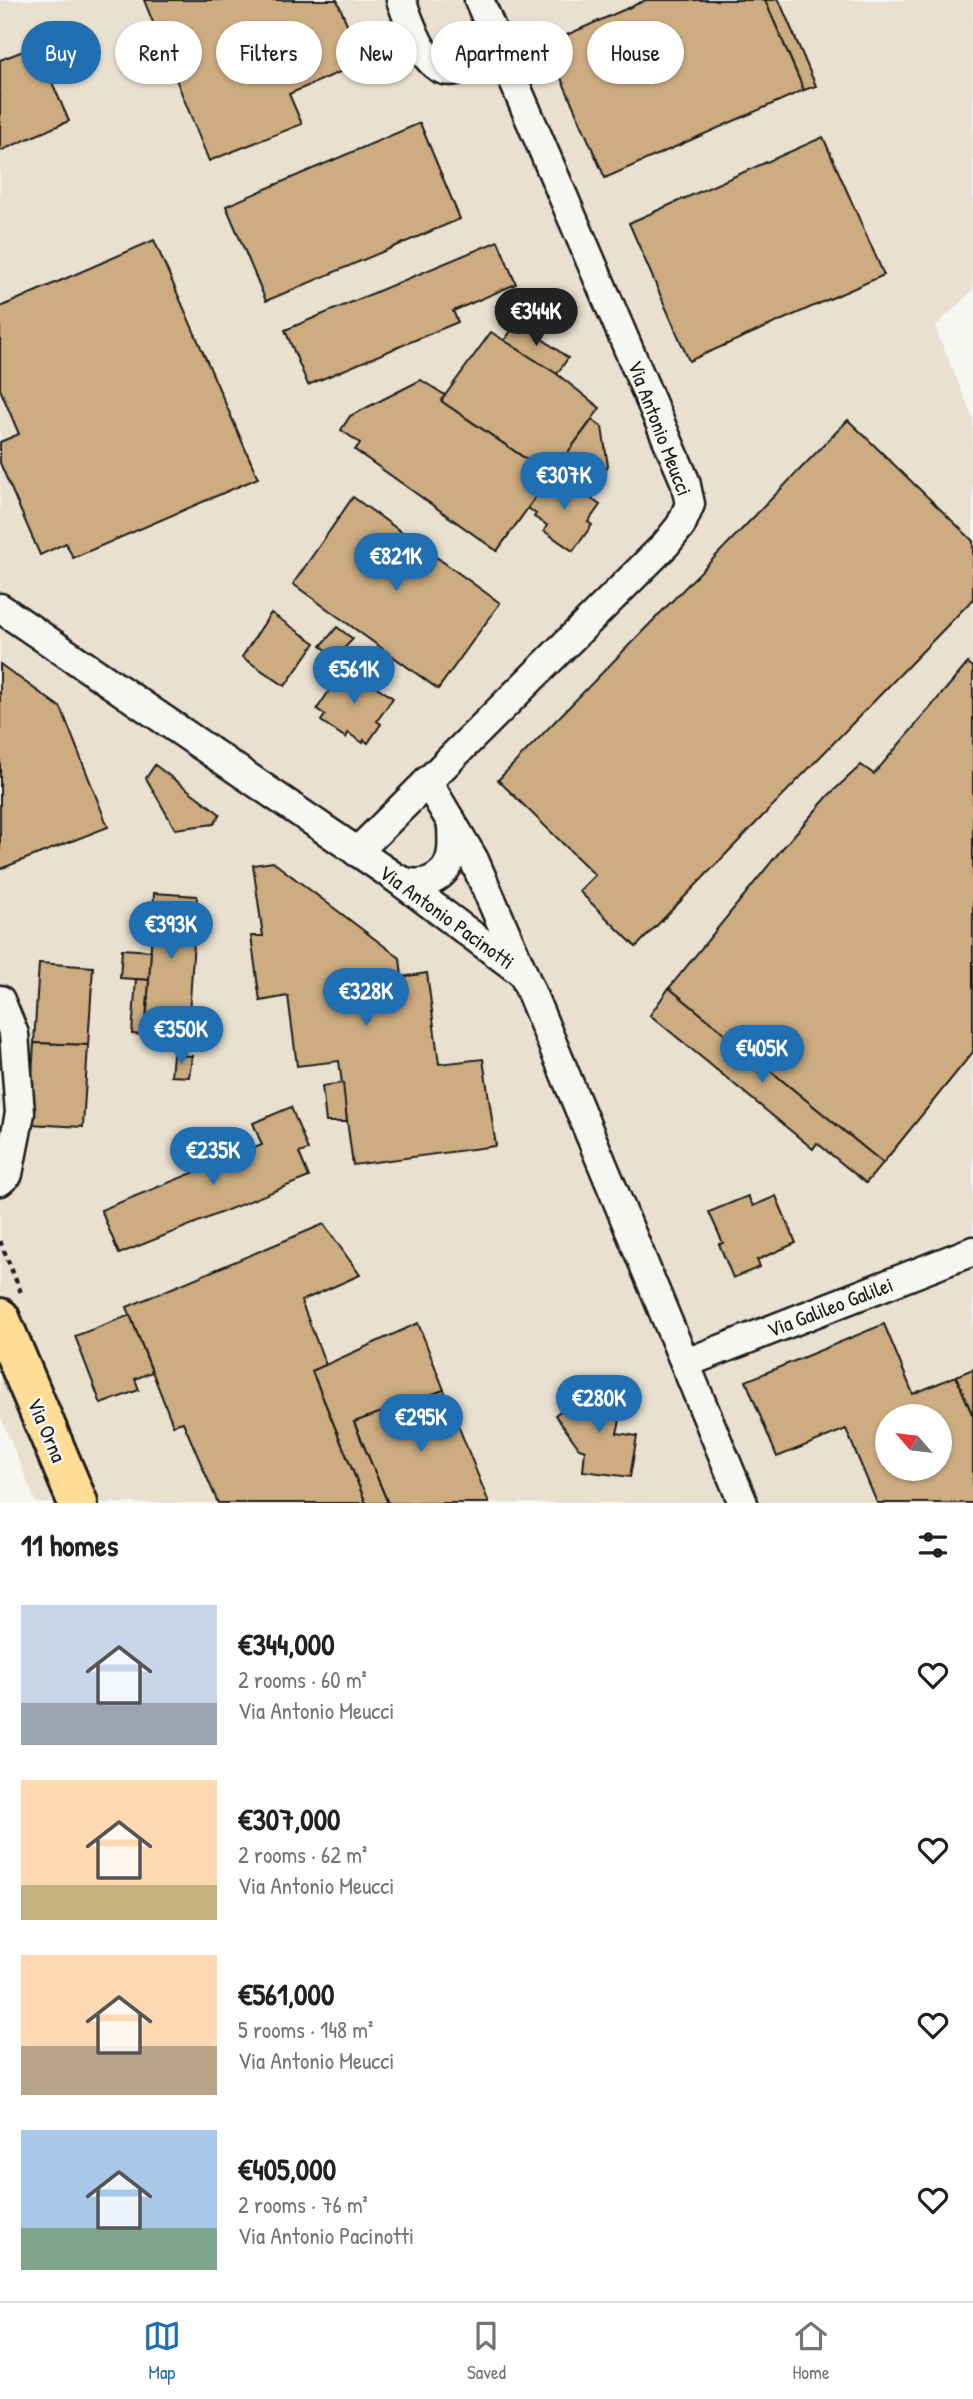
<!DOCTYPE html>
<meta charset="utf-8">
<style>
:root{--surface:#fff;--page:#f2f2f2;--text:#202124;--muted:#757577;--line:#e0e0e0;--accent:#1f6fb2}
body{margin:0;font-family:"Patrick Hand",sans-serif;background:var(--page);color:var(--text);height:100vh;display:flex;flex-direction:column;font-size:26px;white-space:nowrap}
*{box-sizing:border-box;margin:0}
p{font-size:23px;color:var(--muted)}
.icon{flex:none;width:38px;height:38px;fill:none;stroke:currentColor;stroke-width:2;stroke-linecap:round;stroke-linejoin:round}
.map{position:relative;height:1503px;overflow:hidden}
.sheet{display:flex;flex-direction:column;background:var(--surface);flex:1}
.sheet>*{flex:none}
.top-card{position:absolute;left:21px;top:21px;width:931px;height:63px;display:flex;gap:14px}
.needle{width:46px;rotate:298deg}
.tools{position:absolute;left:875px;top:1404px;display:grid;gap:14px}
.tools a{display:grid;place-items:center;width:77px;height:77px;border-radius:50%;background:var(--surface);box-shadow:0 2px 5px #0004;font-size:35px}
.price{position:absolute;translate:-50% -60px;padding:0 16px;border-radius:24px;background:var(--accent);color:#fff;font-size:23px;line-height:46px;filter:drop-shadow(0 2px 4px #0008)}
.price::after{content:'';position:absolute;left:50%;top:42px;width:21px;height:16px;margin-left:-10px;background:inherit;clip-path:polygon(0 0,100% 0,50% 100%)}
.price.selected{background:#222;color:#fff}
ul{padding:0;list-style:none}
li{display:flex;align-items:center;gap:21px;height:175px;padding:0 21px}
li span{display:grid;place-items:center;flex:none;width:196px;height:140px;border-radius:0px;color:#555}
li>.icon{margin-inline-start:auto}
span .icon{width:84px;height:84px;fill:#fffc;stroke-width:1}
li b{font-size:30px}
h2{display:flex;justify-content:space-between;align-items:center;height:84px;padding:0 21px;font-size:30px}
.tag{padding:0 24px;border-radius:32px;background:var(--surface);box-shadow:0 2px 5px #0004;font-size:24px;line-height:63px}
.tag.selected{background:var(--accent);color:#fff}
.dock{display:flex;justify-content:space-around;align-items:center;height:98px;border-top:2px solid var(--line);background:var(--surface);font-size:19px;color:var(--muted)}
.dock a{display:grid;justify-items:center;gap:4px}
.dock .selected{color:var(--accent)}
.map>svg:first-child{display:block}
</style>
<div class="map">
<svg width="973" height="1503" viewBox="0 0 973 1503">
<rect width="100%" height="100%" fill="#f6f6f2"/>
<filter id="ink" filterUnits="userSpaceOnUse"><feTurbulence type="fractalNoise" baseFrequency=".0143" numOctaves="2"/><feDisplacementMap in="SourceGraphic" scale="14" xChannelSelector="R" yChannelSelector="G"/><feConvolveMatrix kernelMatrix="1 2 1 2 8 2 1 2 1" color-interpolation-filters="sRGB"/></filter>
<g filter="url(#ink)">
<!-- built -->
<path fill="#e9e0d0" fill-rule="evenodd" d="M 0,0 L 973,0 L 973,290 L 935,327 L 973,418 L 973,1503 L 36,1503 L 0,1415 L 0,1138 L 8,1134 L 0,1104 ZM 887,1416 L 940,1416 L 940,1468 L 887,1468 Z"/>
<!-- building -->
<g fill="#ccac80" stroke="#1c1c1c" stroke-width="2" fill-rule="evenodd">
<path d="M 144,0 L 337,0 L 363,62 L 289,94 L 302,124 L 209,161 Z"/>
<path d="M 646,0 L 765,0 L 804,90 L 605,178 L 546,44 Z"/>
<path d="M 765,0 L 779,0 L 816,86 L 804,90 Z"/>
<path d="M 36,46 L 69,121 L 0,151 L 0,60 Z"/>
<path d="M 420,123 L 460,219 L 266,301 L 226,206 Z"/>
<path d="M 823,137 L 884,275 L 689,361 L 629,223 Z"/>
<path d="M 154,240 L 258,478 L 73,558 L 66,543 L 40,555 L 0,463 L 0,442 L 19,434 L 0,389 L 0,307 Z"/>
<path d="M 498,241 L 516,284 L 453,311 L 458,322 L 308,385 L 285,330 Z"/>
<path d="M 518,321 L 568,358 L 557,374 L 504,341 Z"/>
<path d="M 491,332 L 557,374 L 600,408 L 551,476 L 441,401 Z"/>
<path d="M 421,380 L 445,395 L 441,401 L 551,476 L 497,551 L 355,450 L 360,443 L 341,430 L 350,416 Z"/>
<path d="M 592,420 L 602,427 L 608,466 L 598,482 L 563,459 Z"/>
<path d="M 848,420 L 973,541 L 973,599 L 636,947 L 579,891 L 595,875 L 498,780 Z"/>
<path d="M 551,475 L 573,490 L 575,487 L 600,505 L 588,522 L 592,525 L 573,551 L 544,531 L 547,525 L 534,517 L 536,514 L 528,508 Z"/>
<path d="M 353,497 L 500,603 L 438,689 L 293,584 Z"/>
<path d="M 271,613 L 315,643 L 285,686 L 242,657 Z"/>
<path d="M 337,627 L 353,639 L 336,657 L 321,646 Z"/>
<path d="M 968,663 L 973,667 L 973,1052 L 883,1163 L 669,988 L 781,850 L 829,795 L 861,765 L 874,774 Z"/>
<path d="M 0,664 L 61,708 L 108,827 L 0,869 Z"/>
<path d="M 346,666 L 393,698 L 377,721 L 381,724 L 368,743 L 364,740 L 363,743 L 348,733 L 346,738 L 321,721 L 325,715 L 317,709 Z"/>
<path d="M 155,765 L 220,814 L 214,824 L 175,829 L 146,778 Z"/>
<path d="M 273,862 L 400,958 L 402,977 L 427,973 L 439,1064 L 483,1059 L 496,1146 L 353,1165 L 339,1061 L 297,1066 L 288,996 L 260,1001 L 251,936 L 263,936 L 253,865 Z"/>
<path d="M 154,893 L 197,896 L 188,1030 L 146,1028 Z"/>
<path d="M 122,949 L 151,951 L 149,980 L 120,978 Z"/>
<path d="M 39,963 L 93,967 L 88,1045 L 34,1043 Z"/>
<path d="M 136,979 L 149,980 L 145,1035 L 132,1034 Z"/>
<path d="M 669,988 L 883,1163 L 866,1183 L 817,1143 L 813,1149 L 650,1015 Z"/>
<path d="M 34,1043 L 88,1045 L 83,1127 L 29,1124 Z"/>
<path d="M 173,1055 L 192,1056 L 189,1077 L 171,1076 Z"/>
<path d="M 343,1083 L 347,1122 L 326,1122 L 322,1086 Z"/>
<path d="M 291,1107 L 308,1150 L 299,1153 L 309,1177 L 119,1254 L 101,1210 L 262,1145 L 253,1123 Z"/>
<path d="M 748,1196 L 753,1206 L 776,1196 L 796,1243 L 757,1260 L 760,1267 L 733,1278 L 719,1244 L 723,1243 L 709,1212 Z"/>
<path d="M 324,1224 L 360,1275 L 301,1301 L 326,1365 L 312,1371 L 366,1503 L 218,1503 L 183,1422 L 173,1425 L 127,1307 Z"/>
<path d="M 130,1315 L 152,1372 L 135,1379 L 139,1390 L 101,1404 L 75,1336 Z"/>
<path d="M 418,1323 L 444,1390 L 354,1422 L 388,1503 L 366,1503 L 312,1371 Z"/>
<path d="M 884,1324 L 913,1394 L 956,1376 L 973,1416 L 973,1503 L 877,1503 L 846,1429 L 777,1457 L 746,1381 ZM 887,1416 L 940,1416 L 940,1468 L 887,1468 Z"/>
<path d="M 973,1369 L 973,1416 L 956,1376 Z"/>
<path d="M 595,1385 L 620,1420 L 617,1433 L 637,1436 L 630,1477 L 583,1471 L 585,1450 L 579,1448 L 555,1415 Z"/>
<path d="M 444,1390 L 489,1503 L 388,1503 L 354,1422 Z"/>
</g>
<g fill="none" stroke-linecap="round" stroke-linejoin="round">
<defs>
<g id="minor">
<path d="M 401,0 C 410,22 425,78 457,70 C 472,67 488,58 502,53"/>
<path d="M 0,608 L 393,876 L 520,971"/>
<path d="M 427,781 L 474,860 L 523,973 L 743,1503"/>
<path d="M 357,852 L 666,544 L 681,525 L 690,504 L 685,481 L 479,0"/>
<path d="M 396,878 C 419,891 449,880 452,851 C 453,842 452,832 452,822"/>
<path d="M 0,1000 L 14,1034 L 20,1113 L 8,1174 L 0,1181"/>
<path d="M 686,1363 L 973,1251"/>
</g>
<path id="primary" d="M 0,1318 L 78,1503"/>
</defs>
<!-- minor casing -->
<use href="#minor" stroke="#1c1c1c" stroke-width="33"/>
<!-- primary casing -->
<use href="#primary" stroke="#1c1c1c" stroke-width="44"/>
<!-- path -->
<path stroke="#1c1c1c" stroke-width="4.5" stroke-dasharray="5 5" stroke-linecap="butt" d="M 0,1241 L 22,1295"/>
<!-- minor -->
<use href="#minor" stroke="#f6f6f2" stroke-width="28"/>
<!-- primary -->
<use href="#primary" stroke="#ffdd96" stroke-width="38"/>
</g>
</g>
<g text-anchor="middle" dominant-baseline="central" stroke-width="5" stroke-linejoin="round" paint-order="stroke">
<!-- street labels -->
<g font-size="21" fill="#1c1c1c" stroke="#f6f6f2">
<text transform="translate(660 428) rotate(69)">Via Antonio Meucci</text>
<text transform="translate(447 917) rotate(36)">Via Antonio Pacinotti</text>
<text transform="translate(830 1307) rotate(-21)">Via Galileo Galilei</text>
<text transform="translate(47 1430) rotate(67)">Via Orna</text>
</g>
</g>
</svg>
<div class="tools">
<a><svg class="needle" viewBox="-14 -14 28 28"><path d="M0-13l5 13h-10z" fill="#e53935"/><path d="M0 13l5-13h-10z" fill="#757577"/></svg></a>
</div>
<b class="price selected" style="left:536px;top:348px">€344K</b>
<b class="price" style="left:564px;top:512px">€307K</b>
<b class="price" style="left:396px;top:593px">€821K</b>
<b class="price" style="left:354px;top:706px">€561K</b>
<b class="price" style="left:171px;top:961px">€393K</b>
<b class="price" style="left:366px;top:1028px">€328K</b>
<b class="price" style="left:181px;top:1066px">€350K</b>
<b class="price" style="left:762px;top:1085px">€405K</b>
<b class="price" style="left:213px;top:1187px">€235K</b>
<b class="price" style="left:599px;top:1435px">€280K</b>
<b class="price" style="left:421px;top:1454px">€295K</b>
<div class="top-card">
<a class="tag selected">Buy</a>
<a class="tag">Rent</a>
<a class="tag">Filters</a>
<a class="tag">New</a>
<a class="tag">Apartment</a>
<a class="tag">House</a>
</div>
</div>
<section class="sheet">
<h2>11 homes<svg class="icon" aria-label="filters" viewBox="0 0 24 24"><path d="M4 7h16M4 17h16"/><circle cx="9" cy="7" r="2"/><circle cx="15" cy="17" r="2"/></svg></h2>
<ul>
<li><span style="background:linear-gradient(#c9d6e8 70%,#9aa5b1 0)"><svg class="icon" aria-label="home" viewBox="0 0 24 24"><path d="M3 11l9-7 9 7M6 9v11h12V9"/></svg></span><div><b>€344,000</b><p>2 rooms · 60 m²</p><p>Via Antonio Meucci</p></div><svg class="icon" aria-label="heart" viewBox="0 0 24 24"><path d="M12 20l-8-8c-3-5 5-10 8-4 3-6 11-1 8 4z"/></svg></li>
<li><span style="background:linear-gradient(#ffd9b3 75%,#c2b280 0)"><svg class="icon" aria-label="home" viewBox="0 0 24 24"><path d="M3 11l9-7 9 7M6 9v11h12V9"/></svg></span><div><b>€307,000</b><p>2 rooms · 62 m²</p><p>Via Antonio Meucci</p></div><svg class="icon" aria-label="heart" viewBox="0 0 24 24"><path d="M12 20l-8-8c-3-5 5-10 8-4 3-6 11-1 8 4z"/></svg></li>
<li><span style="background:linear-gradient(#ffd9b3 65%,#b9a48a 0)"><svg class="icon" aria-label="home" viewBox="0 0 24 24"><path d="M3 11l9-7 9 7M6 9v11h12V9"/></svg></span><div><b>€561,000</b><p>5 rooms · 148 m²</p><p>Via Antonio Meucci</p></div><svg class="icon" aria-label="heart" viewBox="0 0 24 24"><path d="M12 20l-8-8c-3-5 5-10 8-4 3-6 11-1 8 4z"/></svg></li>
<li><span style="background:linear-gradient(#a9c7e8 70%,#7fa58c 0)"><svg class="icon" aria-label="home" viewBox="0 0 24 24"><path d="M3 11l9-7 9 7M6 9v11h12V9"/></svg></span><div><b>€405,000</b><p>2 rooms · 76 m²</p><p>Via Antonio Pacinotti</p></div><svg class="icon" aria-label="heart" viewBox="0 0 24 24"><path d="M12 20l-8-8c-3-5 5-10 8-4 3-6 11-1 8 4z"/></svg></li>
</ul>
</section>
<nav class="dock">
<a class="selected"><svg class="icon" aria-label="map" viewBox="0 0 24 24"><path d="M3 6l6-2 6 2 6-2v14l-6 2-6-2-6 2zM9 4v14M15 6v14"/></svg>Map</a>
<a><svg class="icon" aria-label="saved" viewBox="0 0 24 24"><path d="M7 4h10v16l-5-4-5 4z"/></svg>Saved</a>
<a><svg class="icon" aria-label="home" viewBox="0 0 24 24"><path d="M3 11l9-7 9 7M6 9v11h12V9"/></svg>Home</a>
</nav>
